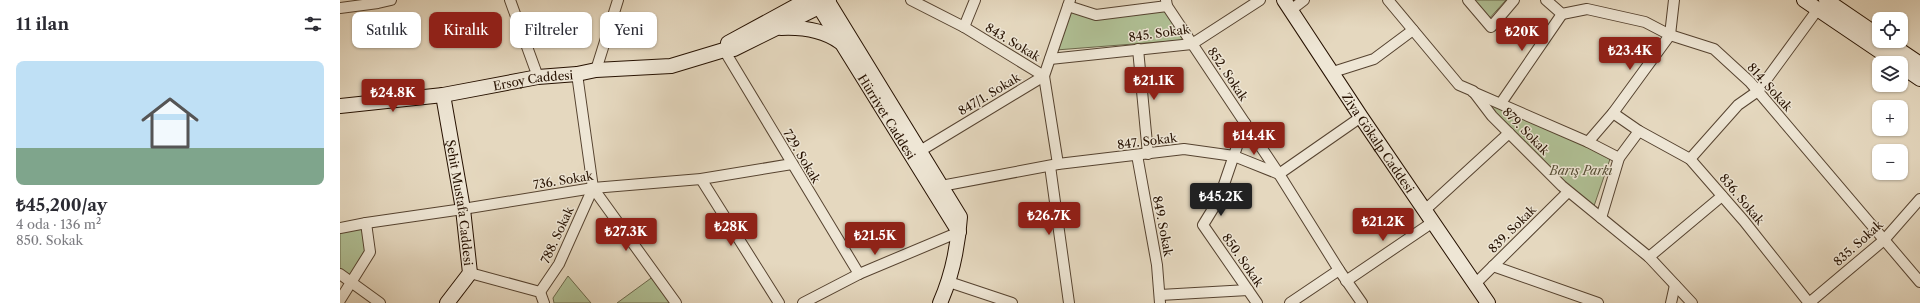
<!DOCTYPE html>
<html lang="tr">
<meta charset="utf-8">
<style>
:root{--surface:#fff;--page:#f2f2f3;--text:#2b2b33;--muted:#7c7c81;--line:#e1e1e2;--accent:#8f2418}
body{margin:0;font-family:"Libre Caslon Text",serif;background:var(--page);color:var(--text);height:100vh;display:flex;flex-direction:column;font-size:15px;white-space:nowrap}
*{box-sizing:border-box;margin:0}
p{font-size:13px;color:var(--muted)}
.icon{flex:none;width:22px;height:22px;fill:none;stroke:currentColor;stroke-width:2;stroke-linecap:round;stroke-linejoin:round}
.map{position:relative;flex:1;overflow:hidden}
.sheet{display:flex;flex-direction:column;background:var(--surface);width:340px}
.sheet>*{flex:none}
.hud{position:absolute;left:12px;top:12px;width:380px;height:36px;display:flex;gap:8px}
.fabs{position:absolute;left:1532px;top:12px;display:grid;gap:8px}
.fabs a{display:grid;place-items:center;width:36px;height:36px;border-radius:8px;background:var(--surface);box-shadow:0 1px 3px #0004;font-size:20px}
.price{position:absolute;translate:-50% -34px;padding:0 9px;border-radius:4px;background:var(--accent);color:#fff;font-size:13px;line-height:26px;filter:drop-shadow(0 1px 2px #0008)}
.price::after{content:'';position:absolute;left:50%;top:24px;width:12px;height:9px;margin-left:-6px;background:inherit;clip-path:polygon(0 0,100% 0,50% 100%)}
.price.active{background:#222;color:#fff}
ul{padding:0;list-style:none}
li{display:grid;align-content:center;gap:8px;height:212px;padding:0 16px}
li+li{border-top:1px solid var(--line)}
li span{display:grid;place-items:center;height:124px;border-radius:8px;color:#555}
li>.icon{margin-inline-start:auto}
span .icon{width:72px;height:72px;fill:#fffc;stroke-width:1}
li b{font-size:17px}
h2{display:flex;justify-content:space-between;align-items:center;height:48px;padding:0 16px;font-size:17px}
.tag{padding:0 14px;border-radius:8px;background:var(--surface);box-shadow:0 1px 3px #0004;font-size:14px;line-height:36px}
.tag.active{background:var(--accent);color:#fff}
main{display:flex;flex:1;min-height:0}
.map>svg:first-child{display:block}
</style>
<main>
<section class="sheet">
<h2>11 ilan<svg class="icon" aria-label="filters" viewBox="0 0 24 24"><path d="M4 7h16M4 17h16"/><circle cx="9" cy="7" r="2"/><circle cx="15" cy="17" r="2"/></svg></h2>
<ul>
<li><span style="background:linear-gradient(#bfe0f5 70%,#7fa58c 0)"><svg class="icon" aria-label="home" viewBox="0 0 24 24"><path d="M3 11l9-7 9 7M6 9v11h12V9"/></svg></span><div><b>₺45,200/ay</b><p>4 oda · 136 m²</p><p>850. Sokak</p></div></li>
</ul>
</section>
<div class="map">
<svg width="1580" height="303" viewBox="0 0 1580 303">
<rect width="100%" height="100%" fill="#e5d8bf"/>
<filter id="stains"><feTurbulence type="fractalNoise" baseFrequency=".005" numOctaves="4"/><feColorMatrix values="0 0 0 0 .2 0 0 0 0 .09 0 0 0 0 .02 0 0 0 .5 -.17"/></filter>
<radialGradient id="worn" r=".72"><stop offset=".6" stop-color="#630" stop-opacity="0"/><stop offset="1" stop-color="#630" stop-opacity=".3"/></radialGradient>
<!-- green -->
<g fill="#b0c095" stroke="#6b684b">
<path d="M 1133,0 L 1166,0 L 1148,20 Z"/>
<path d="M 731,9 L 756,16 L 826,10 L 845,40 L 716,50 Z"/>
<path d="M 1144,99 L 1161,103 L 1270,159 L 1254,206 C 1211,178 1176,138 1144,99 Z"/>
<path d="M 24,226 L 27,252 L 11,278 L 0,270 L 0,231 Z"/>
<path d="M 228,276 L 251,303 L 214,303 L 213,298 Z"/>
<path d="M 314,276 L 334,303 L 277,303 Z"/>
</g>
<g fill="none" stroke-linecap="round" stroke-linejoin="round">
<defs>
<g id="street">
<path d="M 170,0 L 198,77"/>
<path d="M 571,0 L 624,27 L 704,76 L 718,164"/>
<path d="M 826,0 L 827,6 L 939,174 L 999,270 L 1022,303"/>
<path d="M 1048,0 L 1119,85 L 1133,91 L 1152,116 L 1222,186 L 1309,257 L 1352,303"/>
<path d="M 1128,0 L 1151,27 L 1174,0"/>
<path d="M 1206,0 L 1222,14 L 1247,9 L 1305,22 L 1330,35 L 1374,49 L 1410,82 L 1580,282"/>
<path d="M 728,6 L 756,15 L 827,6"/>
<path d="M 0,8 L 38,3 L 51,0"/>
<path d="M 951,10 L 964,0"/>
<path d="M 624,27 L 635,0"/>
<path d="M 798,49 L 808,154"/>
<path d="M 384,50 L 519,274"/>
<path d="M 710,59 L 852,44 L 920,0"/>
<path d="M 256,70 L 278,0"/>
<path d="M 993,72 L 1034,59 L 1073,30"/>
<path d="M 237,74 L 253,188 L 336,303"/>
<path d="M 1133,92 L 1248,142 L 1279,158"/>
<path d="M 1161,103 L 1222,14"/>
<path d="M 905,123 L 879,199 L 863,225 L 917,303"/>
<path d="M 1299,131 L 1350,159 L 1404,221 L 1469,303"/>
<path d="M 1248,142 L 1273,113 L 1330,35 L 1334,0"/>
<path d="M 580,151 L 704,76 L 730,0"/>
<path d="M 797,155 L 817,265 L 820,303"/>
<path d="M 1350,159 L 1398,105 L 1418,91 L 1478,9"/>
<path d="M 710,166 L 729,303"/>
<path d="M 361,179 L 439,303"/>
<path d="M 601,186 L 718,164 L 844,149 L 894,156 L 939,174 L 1021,117"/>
<path d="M 1085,210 L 1169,133"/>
<path d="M 1261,218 L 1279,158 L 1299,131 L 1273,113"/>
<path d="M 0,228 L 26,223 L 123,209 L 253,188 L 361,179 L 452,164"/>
<path d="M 1309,257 L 1382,196"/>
<path d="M 1153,266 L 1258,303"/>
<path d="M 130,273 L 200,292 L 204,303"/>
<path d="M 0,274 L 40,303"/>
<path d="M 1006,281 L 1093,222"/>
<path d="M 609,282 L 672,303"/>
<path d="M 1135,284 L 1228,192"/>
<path d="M 200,292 L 219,264 L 253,188"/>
<path d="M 820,295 L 908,290"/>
<path d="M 0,300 L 30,252 L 26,223"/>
<path d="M 463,303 L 519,274 L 619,232"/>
<path d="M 950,303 L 999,270"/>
<path d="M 1331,303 L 1335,285"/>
<path d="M 1469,303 L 1544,240 L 1580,199"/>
</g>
<g id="secondary">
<path id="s1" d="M 475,0 L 619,232"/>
<path d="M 487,0 L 620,217 C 618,246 612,276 600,303"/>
<path id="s2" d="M 944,0 L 1021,117 L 1148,303"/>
<path d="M 1464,0 L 1557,63"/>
<path d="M 1486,0 L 1539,36"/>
<path d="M 441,28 C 462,27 483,30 500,42"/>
<path d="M 1546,41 L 1580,64"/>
<path d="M 388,43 L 467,0"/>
<path d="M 1561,66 L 1580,79"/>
<path id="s3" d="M 103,95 L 123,209 L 130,273 L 107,303"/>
<path id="s4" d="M 0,106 L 103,95 L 198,77 L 237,74 L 256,70 L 331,66 L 384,50 L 394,49 L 489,2"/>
</g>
</defs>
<!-- street casing -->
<use href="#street" stroke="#564330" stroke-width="12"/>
<!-- secondary casing -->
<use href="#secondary" stroke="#261101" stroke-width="16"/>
<!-- street -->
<use href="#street" stroke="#eee6d5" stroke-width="10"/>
<!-- secondary -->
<use href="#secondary" stroke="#eee6d5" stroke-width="14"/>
</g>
<g text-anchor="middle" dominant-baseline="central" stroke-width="3" stroke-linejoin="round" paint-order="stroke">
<!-- street labels -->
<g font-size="12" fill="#261101" stroke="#eee6d5">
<text transform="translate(819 33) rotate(-8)">845. Sokak</text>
<text transform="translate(673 42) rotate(31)">843. Sokak</text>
<text transform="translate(888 74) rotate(56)">852. Sokak</text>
<text stroke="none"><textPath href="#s4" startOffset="195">Ersoy Caddesi</textPath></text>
<text transform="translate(1430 87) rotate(48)">814. Sokak</text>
<text transform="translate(649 94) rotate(-31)">847/1. Sokak</text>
<text stroke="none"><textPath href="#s1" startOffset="137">Hürriyet Caddesi</textPath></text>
<text transform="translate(1186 131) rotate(46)">879. Sokak</text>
<text transform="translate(807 141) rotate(-7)">847. Sokak</text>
<text stroke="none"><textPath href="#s2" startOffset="171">Ziya Gökalp Caddesi</textPath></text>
<text transform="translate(462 156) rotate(59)">729. Sokak</text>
<text transform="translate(223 180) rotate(-9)">736. Sokak</text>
<text transform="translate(1402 199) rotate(50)">836. Sokak</text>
<text stroke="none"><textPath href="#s3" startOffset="109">Şehit Mustafa Caddesi</textPath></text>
<text transform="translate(823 226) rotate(79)">849. Sokak</text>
<text transform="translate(1172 229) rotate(-45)">839. Sokak</text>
<text transform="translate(217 235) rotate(-65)">788. Sokak</text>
<text transform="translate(1518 243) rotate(-42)">835. Sokak</text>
<text transform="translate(903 260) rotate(55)">850. Sokak</text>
</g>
<!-- park labels -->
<g font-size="12" font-style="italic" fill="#564e35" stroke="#eee6d5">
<text x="1241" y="170">Barış Parkı</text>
</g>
</g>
<rect width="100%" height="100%" filter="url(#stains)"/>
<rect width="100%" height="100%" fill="url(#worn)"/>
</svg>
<div class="fabs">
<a><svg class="icon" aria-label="locate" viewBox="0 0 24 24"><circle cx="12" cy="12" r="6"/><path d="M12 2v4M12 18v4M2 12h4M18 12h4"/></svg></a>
<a><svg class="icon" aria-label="layers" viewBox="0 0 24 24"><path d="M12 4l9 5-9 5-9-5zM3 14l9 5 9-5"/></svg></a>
<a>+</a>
<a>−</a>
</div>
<b class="price" style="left:1182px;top:52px">₺20K</b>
<b class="price" style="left:1290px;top:71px">₺23.4K</b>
<b class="price" style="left:814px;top:101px">₺21.1K</b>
<b class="price" style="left:53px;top:113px">₺24.8K</b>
<b class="price" style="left:914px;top:156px">₺14.4K</b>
<b class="price active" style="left:881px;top:217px">₺45.2K</b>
<b class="price" style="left:709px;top:236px">₺26.7K</b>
<b class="price" style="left:1043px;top:242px">₺21.2K</b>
<b class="price" style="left:391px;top:247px">₺28K</b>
<b class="price" style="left:286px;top:252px">₺27.3K</b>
<b class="price" style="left:535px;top:256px">₺21.5K</b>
<div class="hud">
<a class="tag">Satılık</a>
<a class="tag active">Kiralık</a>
<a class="tag">Filtreler</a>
<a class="tag">Yeni</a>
</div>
</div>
</main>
